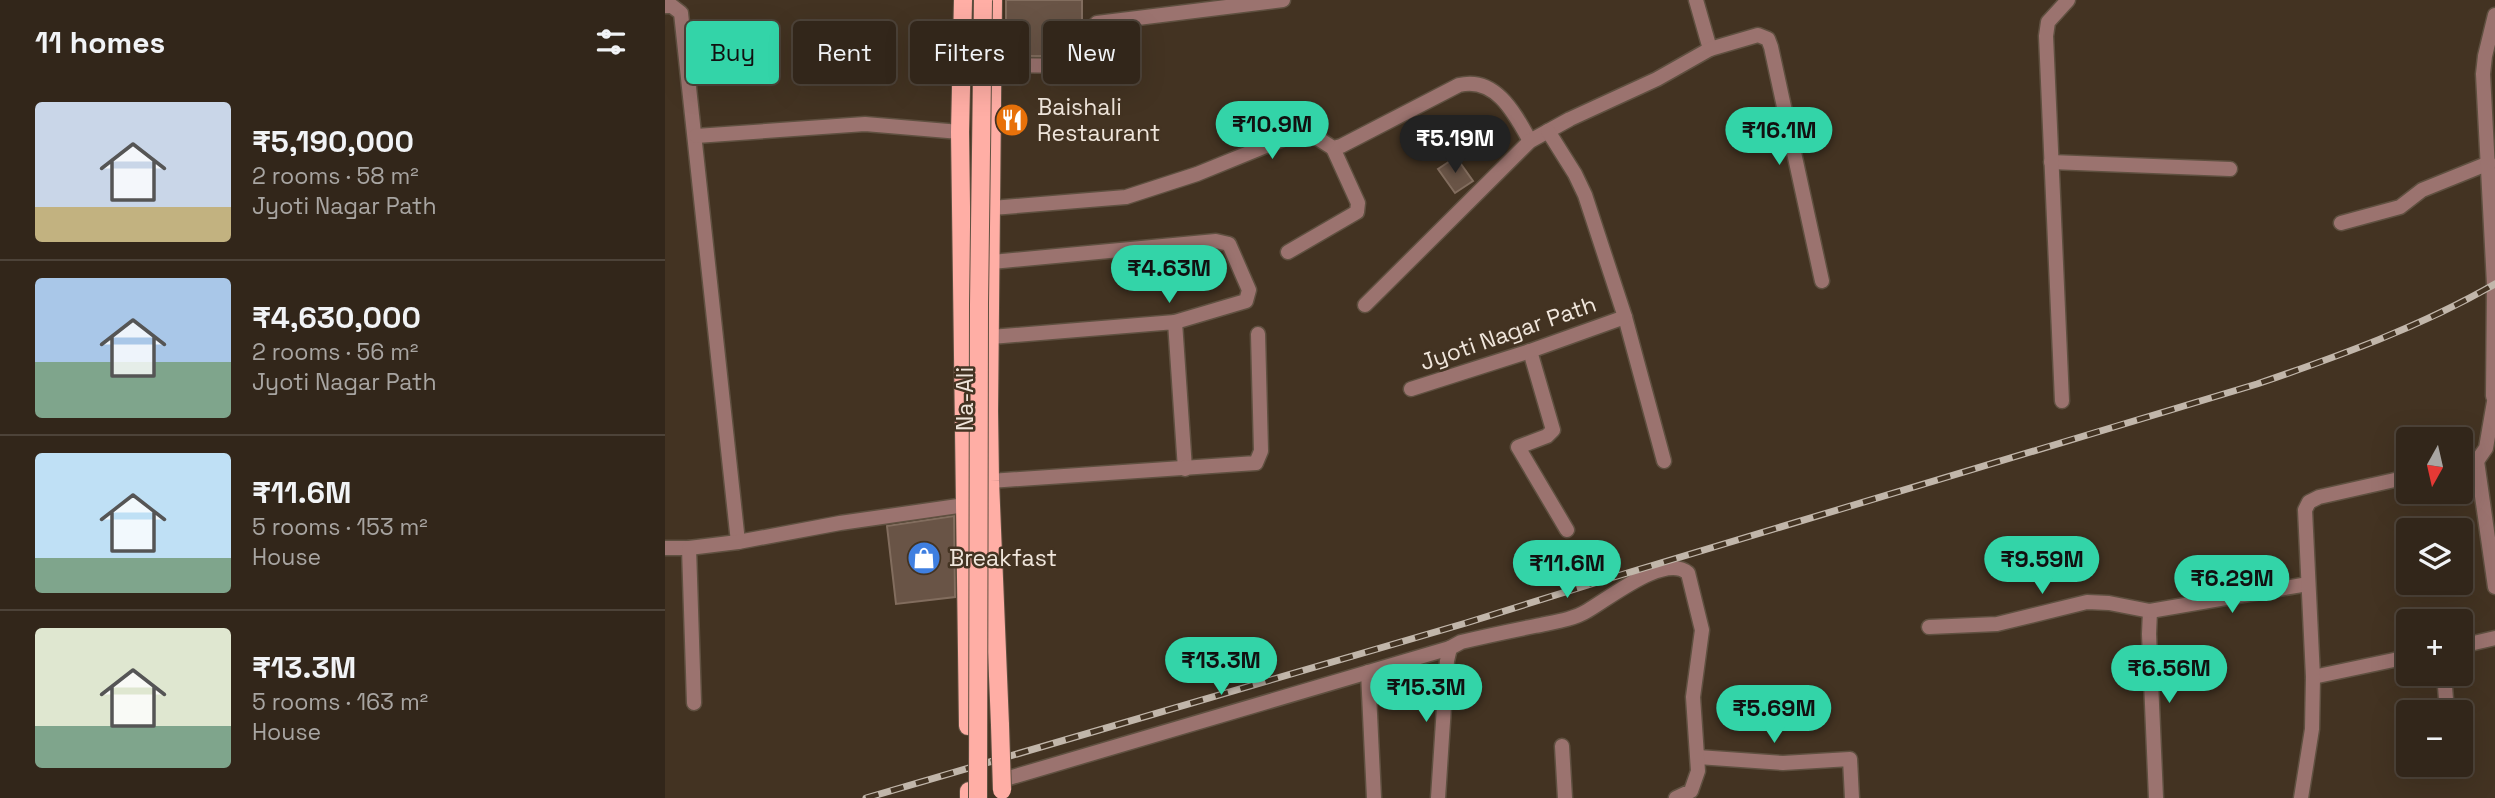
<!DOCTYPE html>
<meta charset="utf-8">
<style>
:root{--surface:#32261a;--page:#3a2e23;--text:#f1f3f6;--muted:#a8a5a2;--line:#4d4339;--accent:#33d4a8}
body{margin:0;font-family:"Space Grotesk",sans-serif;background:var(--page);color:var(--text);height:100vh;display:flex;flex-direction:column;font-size:26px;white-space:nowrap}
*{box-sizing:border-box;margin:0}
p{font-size:23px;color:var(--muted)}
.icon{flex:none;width:38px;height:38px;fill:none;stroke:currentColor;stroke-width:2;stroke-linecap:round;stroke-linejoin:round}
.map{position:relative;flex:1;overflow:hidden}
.sheet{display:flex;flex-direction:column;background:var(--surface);width:665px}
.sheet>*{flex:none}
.top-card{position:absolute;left:21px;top:21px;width:665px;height:63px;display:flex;gap:14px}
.needle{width:46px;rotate:188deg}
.fabs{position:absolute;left:1731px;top:427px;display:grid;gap:14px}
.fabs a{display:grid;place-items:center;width:77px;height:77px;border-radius:7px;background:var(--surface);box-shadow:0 7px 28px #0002,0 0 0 2px var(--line);font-size:35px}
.price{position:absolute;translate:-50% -60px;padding:0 16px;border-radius:24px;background:var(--accent);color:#111;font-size:23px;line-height:46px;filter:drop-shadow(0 2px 4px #0008)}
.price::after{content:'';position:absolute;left:50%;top:42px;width:21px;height:16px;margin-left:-10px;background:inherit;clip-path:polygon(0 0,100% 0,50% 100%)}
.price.active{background:#222;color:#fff}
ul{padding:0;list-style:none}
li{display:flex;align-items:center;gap:21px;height:175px;padding:0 35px}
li+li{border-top:2px solid var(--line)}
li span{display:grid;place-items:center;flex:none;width:196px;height:140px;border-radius:7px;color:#555}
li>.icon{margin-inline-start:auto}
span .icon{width:84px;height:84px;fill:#fffc;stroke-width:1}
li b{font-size:30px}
h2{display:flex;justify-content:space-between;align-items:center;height:84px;padding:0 35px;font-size:30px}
.pill{padding:0 24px;border-radius:7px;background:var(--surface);box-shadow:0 7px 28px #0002,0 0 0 2px var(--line);font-size:24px;line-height:63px}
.pill.active{background:var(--accent);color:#111}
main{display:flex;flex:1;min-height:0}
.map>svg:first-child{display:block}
</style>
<main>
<section class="sheet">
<h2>11 homes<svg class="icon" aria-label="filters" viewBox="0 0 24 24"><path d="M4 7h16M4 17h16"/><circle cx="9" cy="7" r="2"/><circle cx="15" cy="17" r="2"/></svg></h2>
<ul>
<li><span style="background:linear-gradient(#c9d6e8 75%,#c2b280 0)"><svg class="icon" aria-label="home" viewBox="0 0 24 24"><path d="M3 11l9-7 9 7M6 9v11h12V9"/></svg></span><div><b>₹5,190,000</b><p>2 rooms · 58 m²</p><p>Jyoti Nagar Path</p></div></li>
<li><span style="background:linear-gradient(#a9c7e8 60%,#7fa58c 0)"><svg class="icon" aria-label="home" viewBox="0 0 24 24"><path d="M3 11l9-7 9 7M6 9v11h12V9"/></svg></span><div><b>₹4,630,000</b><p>2 rooms · 56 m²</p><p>Jyoti Nagar Path</p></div></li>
<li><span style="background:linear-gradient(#bfe0f5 75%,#7fa58c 0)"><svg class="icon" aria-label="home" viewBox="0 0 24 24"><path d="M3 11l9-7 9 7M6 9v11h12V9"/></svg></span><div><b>₹11.6M</b><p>5 rooms · 153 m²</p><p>House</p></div></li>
<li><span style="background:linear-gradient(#dfe7d0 70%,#7fa58c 0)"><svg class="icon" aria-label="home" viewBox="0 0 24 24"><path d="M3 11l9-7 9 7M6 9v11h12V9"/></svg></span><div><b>₹13.3M</b><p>5 rooms · 163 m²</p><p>House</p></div></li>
</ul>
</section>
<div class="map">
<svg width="1830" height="798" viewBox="0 0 1830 798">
<rect width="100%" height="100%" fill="#433322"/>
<!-- building -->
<g fill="#695446" stroke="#826d5e" stroke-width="2">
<path d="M 341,0 L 417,0 L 417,29 L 411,56 L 341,56 Z"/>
<path d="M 791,157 L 808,181 L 790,193 L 773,169 Z"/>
<path d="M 289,516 L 290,597 L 231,604 L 222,526 Z"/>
</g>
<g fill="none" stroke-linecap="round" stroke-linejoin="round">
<defs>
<g id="minor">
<path d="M 1031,0 L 1045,49"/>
<path d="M 0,6 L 7,6 L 16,13 L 73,542"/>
<path d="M 328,65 L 415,66 C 428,54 419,35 432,23 L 618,0"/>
<path d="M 31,136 L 200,124 L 295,132"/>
<path d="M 1386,162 L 1565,169"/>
<path d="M 327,208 L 461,197 L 532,174 L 628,135 L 646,134 L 668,148 L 676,146 L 794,85 C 831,76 850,114 865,141"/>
<path d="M 1676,223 L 1735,207 L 1757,190 L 1824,163"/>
<path d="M 623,252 L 692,212 L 693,203 L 668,148"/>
<path d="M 327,262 L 551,241 L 564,244 L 584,290 L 581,301 L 510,322"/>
<path d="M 700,305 L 865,141 L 905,119 L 992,79 L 1045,49 L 1093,35 L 1103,39 L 1106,47 L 1157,281"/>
<path d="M 960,317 L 999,461"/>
<path d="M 326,337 L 510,322 L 520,469"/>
<path d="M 865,351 L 888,430 L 882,436 L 853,447 L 902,530"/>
<path d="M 746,389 L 865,351 L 960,317 L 920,195 L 910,174 L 883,131"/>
<path d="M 1828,396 L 1829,284 L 1818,74 L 1820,56 L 1830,15"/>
<path d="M 1397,401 L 1381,36 L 1383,22 L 1403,0"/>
<path d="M 1812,461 L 1830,587"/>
<path d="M 1796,465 L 1812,461 L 1821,448 L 1830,396"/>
<path d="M 325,481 L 591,463 L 596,451 L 593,334"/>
<path d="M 0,548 L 24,548"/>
<path d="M 1485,611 L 1484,634 L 1491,798"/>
<path d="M 1264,627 L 1332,624 L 1422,602 L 1444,603 L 1485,611 L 1643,584"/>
<path d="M 1796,646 L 1830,638"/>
<path d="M 703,672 L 709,798"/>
<path d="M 1779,674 L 1782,712"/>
<path d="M 1648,677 L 1743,657"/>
<path d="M 29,703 L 24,548 L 73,542 L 175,523 L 300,505"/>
<path d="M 897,746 L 900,798"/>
<path d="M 1033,757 L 1118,763 L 1185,759 L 1187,798"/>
<path d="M 337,780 L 785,648"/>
<path d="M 773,798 L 782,661 L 785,648 L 796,642 C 821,636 845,631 870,626 C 888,622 907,620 922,611 C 945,598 1000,553 1023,573 L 1037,630 L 1028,697 L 1033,771 L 1026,791 L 1011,798"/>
<path d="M 1636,798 L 1647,729 L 1648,677 L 1640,510 L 1644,502 L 1654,497 L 1743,477"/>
</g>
<g id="primary">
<path d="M 298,0 L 295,132 L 303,726"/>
<path d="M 328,0 L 324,411 L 325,481 L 335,725"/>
<path d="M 304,791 L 304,798"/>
</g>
</defs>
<!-- minor casing -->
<use href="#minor" stroke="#5f5040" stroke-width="17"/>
<!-- primary casing -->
<use href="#primary" stroke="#5f5040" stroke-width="20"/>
<!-- minor -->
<use href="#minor" stroke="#9b736f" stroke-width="14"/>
<!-- primary -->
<use href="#primary" stroke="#ffaea5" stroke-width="18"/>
<defs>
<path id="rail" d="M 201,798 L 801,623 L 939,580 L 1592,384 C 1674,356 1755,327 1830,284"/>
</defs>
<!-- rail casing -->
<use href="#rail" stroke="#c1b6aa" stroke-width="7"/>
<!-- rail -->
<use href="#rail" stroke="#433322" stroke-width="4.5" stroke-dasharray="13" stroke-linecap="butt"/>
<defs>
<g id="primary-bridge">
<path d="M 335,725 L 337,790"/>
<path d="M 313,798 L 314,304 L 318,0"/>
</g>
</defs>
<!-- primary-bridge casing -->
<use href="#primary-bridge" stroke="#5f5040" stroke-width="20" stroke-linecap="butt"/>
<!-- primary-bridge -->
<use href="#primary-bridge" stroke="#ffaea5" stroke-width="18"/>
</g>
<!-- icons -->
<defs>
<symbol id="restaurant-disc" viewBox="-11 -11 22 22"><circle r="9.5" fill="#e8710a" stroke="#433322"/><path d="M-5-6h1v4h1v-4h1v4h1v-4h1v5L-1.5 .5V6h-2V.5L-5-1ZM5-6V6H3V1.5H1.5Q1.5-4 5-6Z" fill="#fff"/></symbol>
<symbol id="shop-disc" viewBox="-11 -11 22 22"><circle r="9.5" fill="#3f7fe0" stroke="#433322"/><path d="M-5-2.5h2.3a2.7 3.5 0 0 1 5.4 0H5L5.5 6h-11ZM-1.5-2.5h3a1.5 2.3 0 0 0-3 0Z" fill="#fff"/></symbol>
</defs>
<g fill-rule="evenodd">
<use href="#restaurant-disc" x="328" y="101" width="38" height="38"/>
<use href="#shop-disc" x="240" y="539" width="38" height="38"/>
</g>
<g text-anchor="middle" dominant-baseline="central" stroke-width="5" stroke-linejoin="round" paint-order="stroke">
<!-- poi labels -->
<g font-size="23" fill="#f0e6dc" stroke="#433322" text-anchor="start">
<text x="372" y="107">Baishali<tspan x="372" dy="26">Restaurant</tspan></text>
<text x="284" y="558">Breakfast</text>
</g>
<!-- street labels -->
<g font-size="23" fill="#f0e6dc" stroke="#433322">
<text transform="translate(843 333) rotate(-19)">Jyoti Nagar Path</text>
<text transform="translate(300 399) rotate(-90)">Na-Ali</text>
</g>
</g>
</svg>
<div class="fabs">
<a><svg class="needle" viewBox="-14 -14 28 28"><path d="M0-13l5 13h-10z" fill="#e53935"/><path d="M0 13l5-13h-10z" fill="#a8a5a2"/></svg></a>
<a><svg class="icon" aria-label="layers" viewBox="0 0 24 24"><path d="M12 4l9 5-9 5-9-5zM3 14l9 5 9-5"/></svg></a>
<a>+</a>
<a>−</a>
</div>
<b class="price" style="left:607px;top:161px">₹10.9M</b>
<b class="price" style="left:1114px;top:167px">₹16.1M</b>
<b class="price active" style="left:790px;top:175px">₹5.19M</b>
<b class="price" style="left:504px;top:305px">₹4.63M</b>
<b class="price" style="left:1377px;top:596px">₹9.59M</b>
<b class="price" style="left:902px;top:600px">₹11.6M</b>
<b class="price" style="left:1567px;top:615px">₹6.29M</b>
<b class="price" style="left:556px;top:697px">₹13.3M</b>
<b class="price" style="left:1504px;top:705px">₹6.56M</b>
<b class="price" style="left:761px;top:724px">₹15.3M</b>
<b class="price" style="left:1109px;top:745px">₹5.69M</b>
<div class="top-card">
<a class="pill active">Buy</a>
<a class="pill">Rent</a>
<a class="pill">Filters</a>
<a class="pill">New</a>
</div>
</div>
</main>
